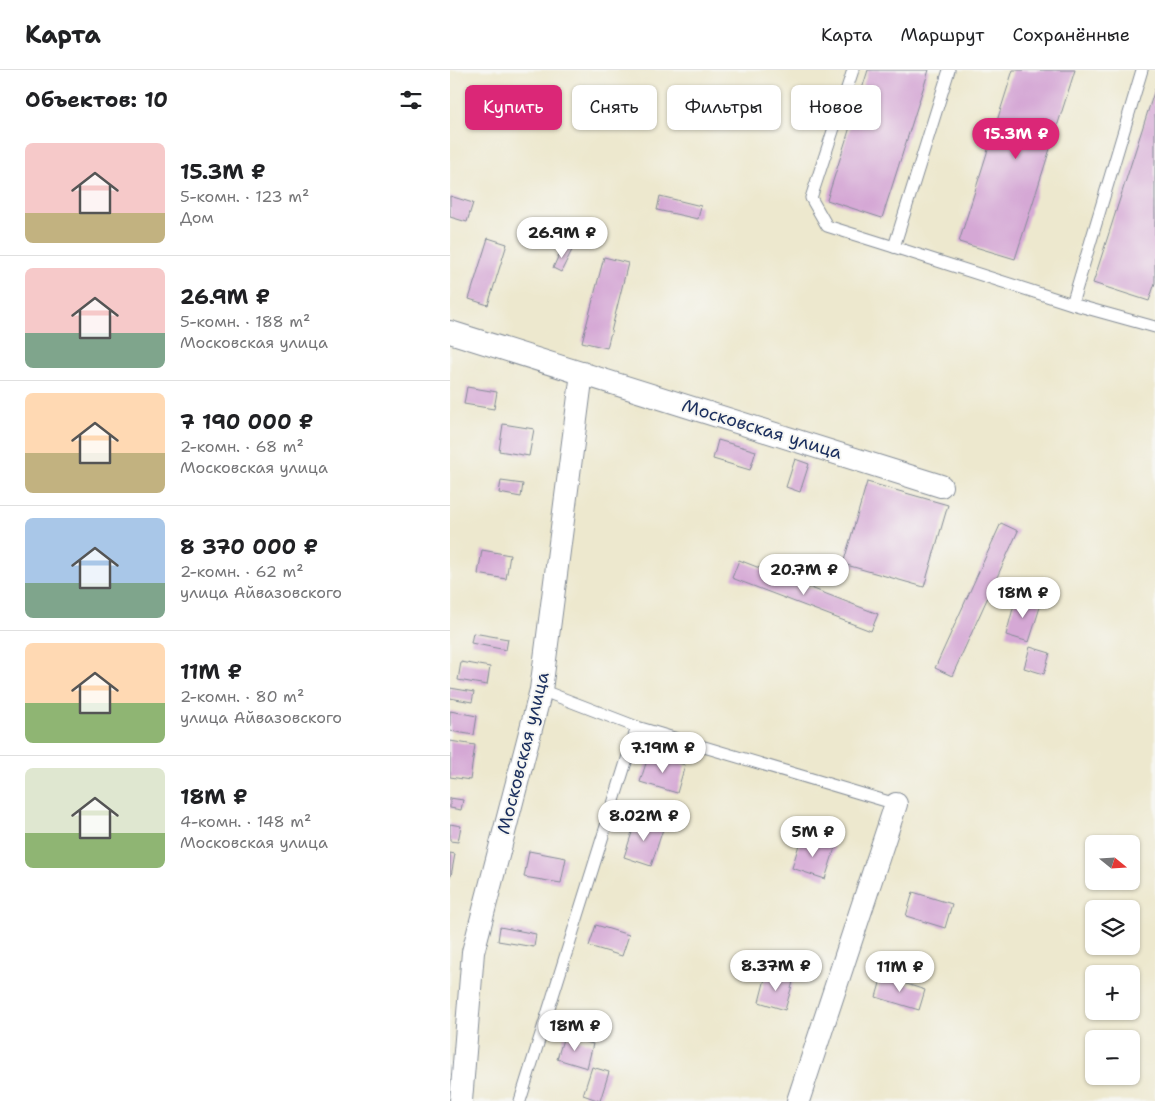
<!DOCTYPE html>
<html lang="ru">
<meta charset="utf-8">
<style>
:root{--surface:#fff;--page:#f6f6f6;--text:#202124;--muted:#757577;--line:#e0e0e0;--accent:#db2777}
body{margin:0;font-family:"Shantell Sans",sans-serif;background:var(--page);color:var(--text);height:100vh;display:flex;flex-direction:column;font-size:19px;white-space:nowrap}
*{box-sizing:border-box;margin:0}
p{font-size:16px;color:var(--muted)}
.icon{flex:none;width:28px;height:28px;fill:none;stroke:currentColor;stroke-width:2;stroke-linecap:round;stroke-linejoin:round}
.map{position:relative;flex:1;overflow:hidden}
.side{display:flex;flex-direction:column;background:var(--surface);width:450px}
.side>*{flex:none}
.top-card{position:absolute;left:15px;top:15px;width:475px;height:45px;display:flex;gap:10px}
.needle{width:32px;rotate:108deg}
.fabs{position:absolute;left:635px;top:765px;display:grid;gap:10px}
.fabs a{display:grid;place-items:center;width:55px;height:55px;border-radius:8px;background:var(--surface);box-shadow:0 1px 4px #0004;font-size:25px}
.price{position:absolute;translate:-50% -42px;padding:0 11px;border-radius:18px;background:#fff;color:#222;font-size:16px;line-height:32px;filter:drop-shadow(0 1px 2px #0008)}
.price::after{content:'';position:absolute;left:50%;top:30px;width:15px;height:11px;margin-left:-8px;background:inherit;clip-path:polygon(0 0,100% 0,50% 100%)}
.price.current{background:var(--accent);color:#fff}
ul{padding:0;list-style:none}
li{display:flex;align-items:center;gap:15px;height:125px;padding:0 25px}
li+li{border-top:1px solid var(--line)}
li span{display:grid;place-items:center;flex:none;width:140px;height:100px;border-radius:8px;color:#555}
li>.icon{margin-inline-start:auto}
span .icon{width:60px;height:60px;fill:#fffc;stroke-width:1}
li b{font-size:21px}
h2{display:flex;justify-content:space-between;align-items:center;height:60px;padding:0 25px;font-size:21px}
.pill{padding:0 18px;border-radius:8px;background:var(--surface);box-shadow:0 1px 4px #0004;font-size:18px;line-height:45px}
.pill.current{background:var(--accent);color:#fff}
header{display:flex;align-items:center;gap:30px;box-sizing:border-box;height:70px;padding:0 25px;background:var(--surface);border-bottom:1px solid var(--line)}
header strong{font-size:24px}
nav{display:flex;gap:28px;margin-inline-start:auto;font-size:18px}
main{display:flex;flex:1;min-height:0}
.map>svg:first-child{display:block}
</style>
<header>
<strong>Карта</strong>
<nav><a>Карта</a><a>Маршрут</a><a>Сохранённые</a></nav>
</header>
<main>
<section class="side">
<h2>Объектов: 10<svg class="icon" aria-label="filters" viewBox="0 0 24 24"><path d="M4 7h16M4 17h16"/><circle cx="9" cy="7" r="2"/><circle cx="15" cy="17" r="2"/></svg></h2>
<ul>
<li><span style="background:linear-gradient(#f6c9c9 70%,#c2b280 0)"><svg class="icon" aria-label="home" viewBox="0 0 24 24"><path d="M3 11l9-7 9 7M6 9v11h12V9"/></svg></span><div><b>15.3M ₽</b><p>5-комн. · 123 m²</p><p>Дом</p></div></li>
<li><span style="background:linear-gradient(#f6c9c9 65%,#7fa58c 0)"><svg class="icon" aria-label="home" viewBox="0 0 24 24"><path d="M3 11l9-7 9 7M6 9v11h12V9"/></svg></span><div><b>26.9M ₽</b><p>5-комн. · 188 m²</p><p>Московская улица</p></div></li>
<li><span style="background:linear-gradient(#ffd9b3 60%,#c2b280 0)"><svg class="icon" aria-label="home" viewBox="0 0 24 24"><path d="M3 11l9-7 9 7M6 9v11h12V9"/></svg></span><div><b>7 190 000 ₽</b><p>2-комн. · 68 m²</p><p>Московская улица</p></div></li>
<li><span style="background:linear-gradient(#a9c7e8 65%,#7fa58c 0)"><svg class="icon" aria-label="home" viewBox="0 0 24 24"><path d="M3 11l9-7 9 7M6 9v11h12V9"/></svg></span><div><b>8 370 000 ₽</b><p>2-комн. · 62 m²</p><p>улица Айвазовского</p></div></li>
<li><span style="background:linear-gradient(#ffd9b3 60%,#8fb573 0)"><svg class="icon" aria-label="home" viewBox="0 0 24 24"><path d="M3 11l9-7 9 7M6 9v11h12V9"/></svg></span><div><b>11M ₽</b><p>2-комн. · 80 m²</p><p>улица Айвазовского</p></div></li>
<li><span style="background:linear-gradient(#dfe7d0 65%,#8fb573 0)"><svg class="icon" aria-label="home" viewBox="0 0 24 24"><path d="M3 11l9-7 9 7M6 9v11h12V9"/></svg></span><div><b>18M ₽</b><p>4-комн. · 148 m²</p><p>Московская улица</p></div></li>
</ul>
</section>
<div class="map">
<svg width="705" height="1031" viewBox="0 0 705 1031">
<rect width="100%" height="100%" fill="#f6f6f2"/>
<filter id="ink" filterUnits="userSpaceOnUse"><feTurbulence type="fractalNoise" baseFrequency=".02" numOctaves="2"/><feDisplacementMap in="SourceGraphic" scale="10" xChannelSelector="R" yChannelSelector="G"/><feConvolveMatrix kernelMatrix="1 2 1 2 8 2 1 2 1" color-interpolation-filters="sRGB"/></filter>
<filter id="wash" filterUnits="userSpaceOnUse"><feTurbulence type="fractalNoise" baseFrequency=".0096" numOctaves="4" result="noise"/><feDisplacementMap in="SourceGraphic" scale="20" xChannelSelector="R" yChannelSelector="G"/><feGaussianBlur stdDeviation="1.12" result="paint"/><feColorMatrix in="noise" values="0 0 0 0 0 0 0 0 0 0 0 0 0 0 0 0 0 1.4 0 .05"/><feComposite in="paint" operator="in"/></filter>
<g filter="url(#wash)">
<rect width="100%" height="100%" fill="#ede8ce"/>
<g id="blocks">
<!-- building -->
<g fill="#d5a8d5">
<path d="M 418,0 L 479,0 L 432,148 L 377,130 Z"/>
<path d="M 563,0 L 625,0 L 565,189 L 509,172 Z"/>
<path d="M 705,19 L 705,213 L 699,231 L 643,213 Z"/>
<path d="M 0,126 L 23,133 L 17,152 L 0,147 Z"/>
<path d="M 210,126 L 251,136 L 248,149 L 207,140 Z"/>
<path d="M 38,168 L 57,174 L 38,235 L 19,229 Z"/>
<path d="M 113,176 L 122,180 L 111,202 L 103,198 Z"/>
<path d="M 154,187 L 178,193 L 157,278 L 132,272 Z"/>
<path d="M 17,317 L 47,322 L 44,339 L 14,334 Z"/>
<path d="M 53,354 L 84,359 L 79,386 L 49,381 Z"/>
<path d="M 268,370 L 306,381 L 300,400 L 263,389 Z"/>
<path d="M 345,389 L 359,394 L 350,422 L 336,417 Z"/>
<path d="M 51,411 L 73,414 L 71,427 L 49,423 Z"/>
<path d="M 417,412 L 498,435 L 474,517 L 393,494 Z"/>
<path d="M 551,453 L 568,461 L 502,606 L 485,598 Z"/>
<path d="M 32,480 L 60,485 L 56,509 L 28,504 Z"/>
<path d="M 289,490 L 428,544 L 421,561 L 282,508 Z"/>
<path d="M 566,527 L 591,534 L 579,572 L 556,565 Z"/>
<path d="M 23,563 L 58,569 L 56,580 L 21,573 Z"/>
<path d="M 580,577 L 600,583 L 594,604 L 574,598 Z"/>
<path d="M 11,592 L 40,597 L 37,615 L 8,610 Z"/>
<path d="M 0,618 L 24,622 L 22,632 L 0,628 Z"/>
<path d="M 0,641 L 27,646 L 24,665 L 0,661 Z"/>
<path d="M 0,671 L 25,675 L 20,710 L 0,707 Z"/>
<path d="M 199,684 L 235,695 L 227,723 L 190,712 Z"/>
<path d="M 0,728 L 13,730 L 11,740 L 0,738 Z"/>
<path d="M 187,747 L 214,756 L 201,796 L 174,787 Z"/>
<path d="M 0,754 L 11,756 L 8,772 L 0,771 Z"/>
<path d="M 351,768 L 385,778 L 375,809 L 342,798 Z"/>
<path d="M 79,781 L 116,788 L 111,813 L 74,807 Z"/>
<path d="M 0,783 L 5,784 L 1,806 L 0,806 Z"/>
<path d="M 463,822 L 502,834 L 495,858 L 456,846 Z"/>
<path d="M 146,855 L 179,865 L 172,886 L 139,876 Z"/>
<path d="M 50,857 L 86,864 L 84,877 L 48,871 Z"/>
<path d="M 316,905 L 343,912 L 335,940 L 309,932 Z"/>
<path d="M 432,906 L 475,920 L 469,940 L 426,927 Z"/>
<path d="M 114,966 L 143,974 L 137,998 L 107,989 Z"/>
<path d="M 142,997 L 159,1002 L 150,1031 L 133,1025 Z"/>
</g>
</g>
</g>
<g filter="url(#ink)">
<use href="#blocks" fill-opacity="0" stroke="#848c96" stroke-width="1"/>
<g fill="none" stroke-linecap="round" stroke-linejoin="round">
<defs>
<g id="lane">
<path d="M 403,0 L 361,128 L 377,156 L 444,177 L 622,234 L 705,257"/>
<path d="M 444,177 L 499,0"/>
<path d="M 622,234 L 692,0"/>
<path d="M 91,620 L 187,657 L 446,734"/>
<path d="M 70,1031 L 187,657"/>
</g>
<g id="street">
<path d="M 0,262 L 491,416"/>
<path d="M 11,1031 L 23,882 L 91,620 L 132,303"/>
<path d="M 348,1031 L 446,734"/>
</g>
</defs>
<!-- lane casing -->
<use href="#lane" stroke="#848c96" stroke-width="13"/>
<!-- street casing -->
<use href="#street" stroke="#848c96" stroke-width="24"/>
<!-- lane -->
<use href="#lane" stroke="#fff" stroke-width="11"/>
<!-- street -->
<use href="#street" stroke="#fff" stroke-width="22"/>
</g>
</g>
<g text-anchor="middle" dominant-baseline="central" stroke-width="4" stroke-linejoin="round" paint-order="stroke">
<!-- street labels -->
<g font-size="18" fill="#1b2f5e" stroke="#f6f6f2">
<text transform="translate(312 359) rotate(17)">Московская улица</text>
<text transform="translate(73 683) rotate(-76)">Московская улица</text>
</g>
</g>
</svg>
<div class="fabs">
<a><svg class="needle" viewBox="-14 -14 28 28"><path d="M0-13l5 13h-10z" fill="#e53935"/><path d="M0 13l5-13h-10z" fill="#757577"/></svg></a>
<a><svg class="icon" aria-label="layers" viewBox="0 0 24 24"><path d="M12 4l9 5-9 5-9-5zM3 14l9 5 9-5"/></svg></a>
<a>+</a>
<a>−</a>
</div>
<b class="price current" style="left:566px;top:90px">15.3M ₽</b>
<b class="price" style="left:112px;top:189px">26.9M ₽</b>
<b class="price" style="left:354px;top:526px">20.7M ₽</b>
<b class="price" style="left:573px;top:549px">18M ₽</b>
<b class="price" style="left:213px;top:704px">7.19M ₽</b>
<b class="price" style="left:194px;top:772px">8.02M ₽</b>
<b class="price" style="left:363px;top:788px">5M ₽</b>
<b class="price" style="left:326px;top:922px">8.37M ₽</b>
<b class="price" style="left:450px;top:923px">11M ₽</b>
<b class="price" style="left:125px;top:982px">18M ₽</b>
<div class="top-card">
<a class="pill current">Купить</a>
<a class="pill">Снять</a>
<a class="pill">Фильтры</a>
<a class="pill">Новое</a>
</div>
</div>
</main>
